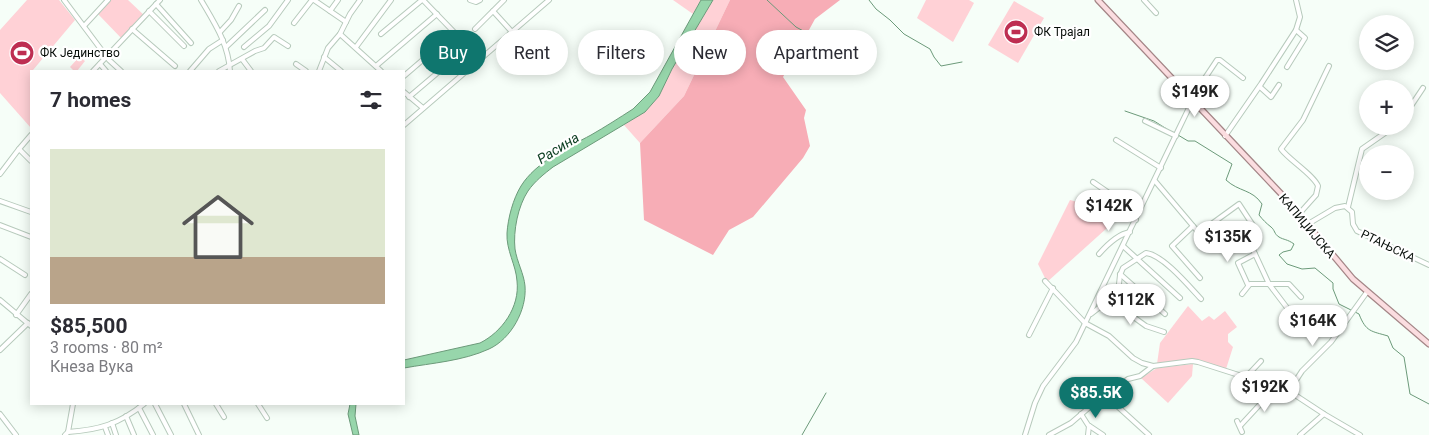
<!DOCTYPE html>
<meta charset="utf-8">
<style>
:root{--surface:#fff;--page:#f7f7f7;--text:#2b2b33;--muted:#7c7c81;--accent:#0f766e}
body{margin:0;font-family:Roboto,sans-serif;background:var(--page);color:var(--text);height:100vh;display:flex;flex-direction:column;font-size:19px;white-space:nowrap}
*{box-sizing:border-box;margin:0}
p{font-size:16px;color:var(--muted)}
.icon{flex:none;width:28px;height:28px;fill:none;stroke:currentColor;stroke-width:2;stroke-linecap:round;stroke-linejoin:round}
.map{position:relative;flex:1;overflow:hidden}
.sheet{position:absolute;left:30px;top:70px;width:375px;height:335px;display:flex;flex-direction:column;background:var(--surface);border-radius:0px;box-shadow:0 2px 12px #0003}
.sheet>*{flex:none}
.top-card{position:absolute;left:420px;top:30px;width:475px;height:45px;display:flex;gap:10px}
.buttons{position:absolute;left:1359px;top:15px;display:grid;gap:10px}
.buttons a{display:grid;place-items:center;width:55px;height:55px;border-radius:50%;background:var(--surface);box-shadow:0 2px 12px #0003;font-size:25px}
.price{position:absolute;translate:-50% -42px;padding:0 11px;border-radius:18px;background:#fff;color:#222;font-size:16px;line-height:32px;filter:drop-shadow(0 1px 2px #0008)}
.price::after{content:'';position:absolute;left:50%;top:30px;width:15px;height:11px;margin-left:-8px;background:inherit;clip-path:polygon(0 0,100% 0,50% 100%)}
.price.active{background:var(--accent);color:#fff}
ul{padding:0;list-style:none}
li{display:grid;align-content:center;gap:10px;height:265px;padding:0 20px}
li span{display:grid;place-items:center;height:155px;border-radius:0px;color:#555}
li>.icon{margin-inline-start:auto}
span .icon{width:90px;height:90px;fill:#fffc;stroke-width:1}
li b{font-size:21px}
h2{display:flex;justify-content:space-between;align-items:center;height:60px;padding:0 20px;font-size:21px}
.chip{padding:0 18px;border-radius:22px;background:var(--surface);box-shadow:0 2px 12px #0003;font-size:18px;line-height:45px}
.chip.active{background:var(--accent);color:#fff}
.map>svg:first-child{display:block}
</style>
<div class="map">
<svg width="1429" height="435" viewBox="0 0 1429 435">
<rect width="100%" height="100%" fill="#f6fef8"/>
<!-- green -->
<g fill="#ffd1d6">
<path d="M 27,0 L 59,0 L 75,20 L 33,70 L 34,71 L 31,71 L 31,128 L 0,93 L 0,30 Z"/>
<path d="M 111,0 L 128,0 L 146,17 L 132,29 L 124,41 L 98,14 Z"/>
<path d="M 673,0 L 701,0 L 693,14 Z"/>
<path d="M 713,0 L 730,0 L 684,96 L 640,143 L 624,125 L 645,112 L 659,96 L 672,69 Z"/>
<path d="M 926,0 L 969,0 L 974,3 L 953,42 L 917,18 Z"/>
<path d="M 1014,1 L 1044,18 L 1018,63 L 988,45 Z"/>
<path d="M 79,57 L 85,61 L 77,71 L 74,71 L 70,67 Z"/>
<path d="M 1070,200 L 1115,212 L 1107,228 L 1047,282 L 1038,264 Z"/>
<path d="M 1188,306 L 1202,321 L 1209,316 L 1214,320 L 1225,311 L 1237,327 L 1228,334 L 1228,342 L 1233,347 L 1226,369 L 1200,360 L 1157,364 L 1160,343 Z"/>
<path d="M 1193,364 L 1192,376 L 1168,403 L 1141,378 L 1157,368 Z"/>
</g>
<!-- forest -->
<path fill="#f7adb6" d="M 730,0 L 840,0 L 815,19 L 783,77 L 806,110 L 804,118 L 810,146 L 803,158 L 753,217 L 729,230 L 713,255 L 644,220 L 640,143 L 684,96 Z"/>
<!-- water -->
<g fill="#97d6ab" stroke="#6c9a7a">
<path d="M 701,0 L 713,0 L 672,69 L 659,96 L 645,112 L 553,167 C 544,174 535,181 528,191 C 518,206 513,231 515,249 C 517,262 524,274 525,286 C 527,310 511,339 489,349 C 463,361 432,363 404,368 L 404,360 L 480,343 C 502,332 520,307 517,281 C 516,265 506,250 507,233 C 508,218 513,199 521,186 C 536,162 567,148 591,135 C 605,127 619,118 633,109 L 650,92 Z"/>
<path d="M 350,404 L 356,404 L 355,416 L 359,435 L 353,435 L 348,414 Z"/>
</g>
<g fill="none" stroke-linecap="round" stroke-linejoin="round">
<!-- stream -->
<g stroke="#6c9a7a" stroke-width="1">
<path d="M 767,0 L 796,27 L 807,33"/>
<path d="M 869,0 L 876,9 L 890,20 L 904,34 L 930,49 L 934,57 L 941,66 L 962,62"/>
<path d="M 1125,111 L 1154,121 L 1170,131"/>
<path d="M 1178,135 L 1188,141 L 1195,141 L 1232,164 L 1226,180 C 1239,192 1252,189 1262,204 L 1259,215 C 1263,220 1266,223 1271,227 C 1275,230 1274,234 1279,237 C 1284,240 1287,239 1294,244 L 1291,250 L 1283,252 L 1279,255 L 1287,264 L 1302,269 L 1315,268 L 1333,283 L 1333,289 L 1339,304 L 1359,314 C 1366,332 1371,331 1388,336 L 1393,348 L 1404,357 L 1410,394 L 1429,404"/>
<path d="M 802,435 L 826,393"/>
</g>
<defs>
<g id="minor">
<path d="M 64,0 L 109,60 L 121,71"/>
<path d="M 201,0 C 215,24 228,43 230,71"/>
<path d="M 314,0 L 346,22"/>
<path d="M 423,0 L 480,59"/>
<path d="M 470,0 L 476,2 L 480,0"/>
<path d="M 1144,0 L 1156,13"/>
<path d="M 156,4 L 191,43"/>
<path d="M 149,11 L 184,46"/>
<path d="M 330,11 L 338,0"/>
<path d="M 493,11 L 512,32"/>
<path d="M 294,23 L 312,0"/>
<path d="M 84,26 L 108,0"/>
<path d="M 132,29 L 175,66"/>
<path d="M 475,29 L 504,0"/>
<path d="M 220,32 L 231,20 L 239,6"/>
<path d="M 340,34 L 381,71"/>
<path d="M 381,34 L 422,0"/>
<path d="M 226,47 L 265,10"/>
<path d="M 244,47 L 269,26 L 288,0"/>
<path d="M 356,47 L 391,0"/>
<path d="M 324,57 L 341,71"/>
<path d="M 242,59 L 251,71"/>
<path d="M 100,64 L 106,71"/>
<path d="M 296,64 L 306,71"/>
<path d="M 376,66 L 437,14"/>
<path d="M 1287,67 L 1305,38 L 1296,30"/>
<path d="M 93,71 L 160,0"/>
<path d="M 190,71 L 209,49 L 223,40"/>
<path d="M 219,71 L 255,51 L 264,48 L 274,37 L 288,46"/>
<path d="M 319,71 L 328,48 L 340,34 L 350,14 L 360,0"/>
<path d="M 404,76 L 454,33"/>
<path d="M 1260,87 L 1271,97 L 1279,85"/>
<path d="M 404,92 L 423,108"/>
<path d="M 409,97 L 468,47"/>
<path d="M 1405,115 L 1423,88"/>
<path d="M 1145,121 L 1176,136"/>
<path d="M 404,125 L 549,0"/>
<path d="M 1225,136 L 1261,84 L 1296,30 L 1300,17 L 1296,0"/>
<path d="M 1116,140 L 1161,168"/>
<path d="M 19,149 L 31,161"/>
<path d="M 0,174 L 19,149 L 31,135"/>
<path d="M 1155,181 L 1199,233 L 1239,204 L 1256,230"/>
<path d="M 1093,182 L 1122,202 L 1120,207 L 1136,220"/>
<path d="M 0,201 L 31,212"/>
<path d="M 1348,207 L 1362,149 L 1395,126"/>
<path d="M 1299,214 L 1316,195 L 1318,186 C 1314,175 1289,160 1281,149 L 1303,120 L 1329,66"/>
<path d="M 1308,224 L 1335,208 L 1345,206 L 1352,212 L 1353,224 L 1357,231 L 1429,265"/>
<path d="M 0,225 L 31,237"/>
<path d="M 1193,226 L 1172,246 L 1200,278"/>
<path d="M 1123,246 L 1180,298"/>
<path d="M 1099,254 C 1106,246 1118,234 1130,232"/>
<path d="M 0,259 L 25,275"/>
<path d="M 1120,274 L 1165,314"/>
<path d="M 1045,281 L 1085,323 L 1109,336 L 1133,358 L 1142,363 L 1153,366"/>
<path d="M 1269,284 L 1289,284 L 1301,297"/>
<path d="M 1269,284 L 1291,313"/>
<path d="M 1248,285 L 1238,263 L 1255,254"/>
<path d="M 1242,294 L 1250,284 L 1269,284 L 1249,241 L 1243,232 L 1244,229 L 1251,224"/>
<path d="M 0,300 L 31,326"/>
<path d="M 1107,301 L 1121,308 L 1146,326 L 1164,332"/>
<path d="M 1091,314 L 1118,293 L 1120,275 L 1123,268 L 1146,253 C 1163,255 1188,285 1201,299"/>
<path d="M 16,315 L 31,294"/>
<path d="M 1029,335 L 1053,288"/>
<path d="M 0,350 L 28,323"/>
<path d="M 1246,377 L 1261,361"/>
<path d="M 1289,391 L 1302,371 L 1331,342 L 1367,292"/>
<path d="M 1105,395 L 1149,435"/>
<path d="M 155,404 L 171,435"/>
<path d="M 184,404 L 199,435"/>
<path d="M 216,404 L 224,417"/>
<path d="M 258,404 L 267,418"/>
<path d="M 139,408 L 153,435"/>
<path d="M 0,414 L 16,435"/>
<path d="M 1081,414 L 1088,425 L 1103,435"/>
<path d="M 126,416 L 134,435"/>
<path d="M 1237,421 L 1242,432"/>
<path d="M 112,423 L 116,435"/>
<path d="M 1240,426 L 1276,387"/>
<path d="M 105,427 L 108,435"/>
<path d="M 68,432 C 99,430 119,424 144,404"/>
<path d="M 65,435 L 68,432 L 73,404"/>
<path d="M 1025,435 L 1035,403 L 1043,386 L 1076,342 L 1199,87 L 1217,60 L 1220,60 L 1243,78"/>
<path d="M 1049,435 L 1071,423 L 1092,405 L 1128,379 L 1140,376 L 1153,366 L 1192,361 L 1198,362 L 1289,391 L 1324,414 L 1360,435"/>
<path d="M 1088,435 L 1089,426"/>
<path d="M 1300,435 L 1324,414"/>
</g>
<path id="major" d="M 1098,0 L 1286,199 L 1353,279 L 1429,344"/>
</defs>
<!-- minor casing -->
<use href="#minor" stroke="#b7cabc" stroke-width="6"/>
<!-- major casing -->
<use href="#major" stroke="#a48687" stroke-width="7"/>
<!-- minor -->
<use href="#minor" stroke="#fff" stroke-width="4"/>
<!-- major -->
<use href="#major" stroke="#fbdde0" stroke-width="4.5"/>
</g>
<!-- icons -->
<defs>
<symbol id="stadium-disc" viewBox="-11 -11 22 22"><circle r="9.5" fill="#be2e52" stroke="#fff"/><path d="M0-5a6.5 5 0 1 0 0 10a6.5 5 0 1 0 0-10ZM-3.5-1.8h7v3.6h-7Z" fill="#fff"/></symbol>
</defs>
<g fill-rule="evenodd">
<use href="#stadium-disc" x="1002" y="18" width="28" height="28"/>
<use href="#stadium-disc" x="8" y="39" width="28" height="28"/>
</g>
<g text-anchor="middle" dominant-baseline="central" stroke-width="4.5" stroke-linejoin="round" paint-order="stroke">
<!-- poi labels -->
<g font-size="12" fill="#070e09" stroke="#fff" text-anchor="start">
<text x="1034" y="32">ФК Трајал</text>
<text x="40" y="53">ФК Јединство</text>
</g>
<!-- street labels -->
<g font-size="12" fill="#070e09" stroke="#fff">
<text transform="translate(1307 226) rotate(50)">КАПИЏИЈСКА</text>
<text transform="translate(1388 246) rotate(26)">РТАЊСКА</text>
</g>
<!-- water labels -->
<g font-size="14" font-style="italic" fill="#0f4024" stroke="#fff">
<text transform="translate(558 148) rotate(-32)">Расина</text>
</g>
</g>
</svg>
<div class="buttons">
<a><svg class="icon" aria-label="layers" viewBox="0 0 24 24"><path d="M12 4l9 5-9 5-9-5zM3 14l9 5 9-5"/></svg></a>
<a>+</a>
<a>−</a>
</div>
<b class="price" style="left:1195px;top:118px">$149K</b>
<b class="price" style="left:1109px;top:232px">$142K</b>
<b class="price" style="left:1228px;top:263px">$135K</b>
<b class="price" style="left:1131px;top:326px">$112K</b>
<b class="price" style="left:1313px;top:347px">$164K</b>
<b class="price" style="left:1265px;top:413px">$192K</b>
<b class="price active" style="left:1096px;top:419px">$85.5K</b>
<div class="top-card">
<a class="chip active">Buy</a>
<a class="chip">Rent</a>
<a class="chip">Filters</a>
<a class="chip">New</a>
<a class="chip">Apartment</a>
</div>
<section class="sheet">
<h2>7 homes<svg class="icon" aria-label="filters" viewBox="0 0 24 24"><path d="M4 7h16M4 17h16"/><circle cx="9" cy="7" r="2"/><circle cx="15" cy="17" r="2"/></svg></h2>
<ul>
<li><span style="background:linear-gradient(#dfe7d0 70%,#b9a48a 0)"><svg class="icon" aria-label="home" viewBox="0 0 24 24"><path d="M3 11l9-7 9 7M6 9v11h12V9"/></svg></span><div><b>$85,500</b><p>3 rooms · 80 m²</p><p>Кнеза Вука</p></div></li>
</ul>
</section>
</div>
